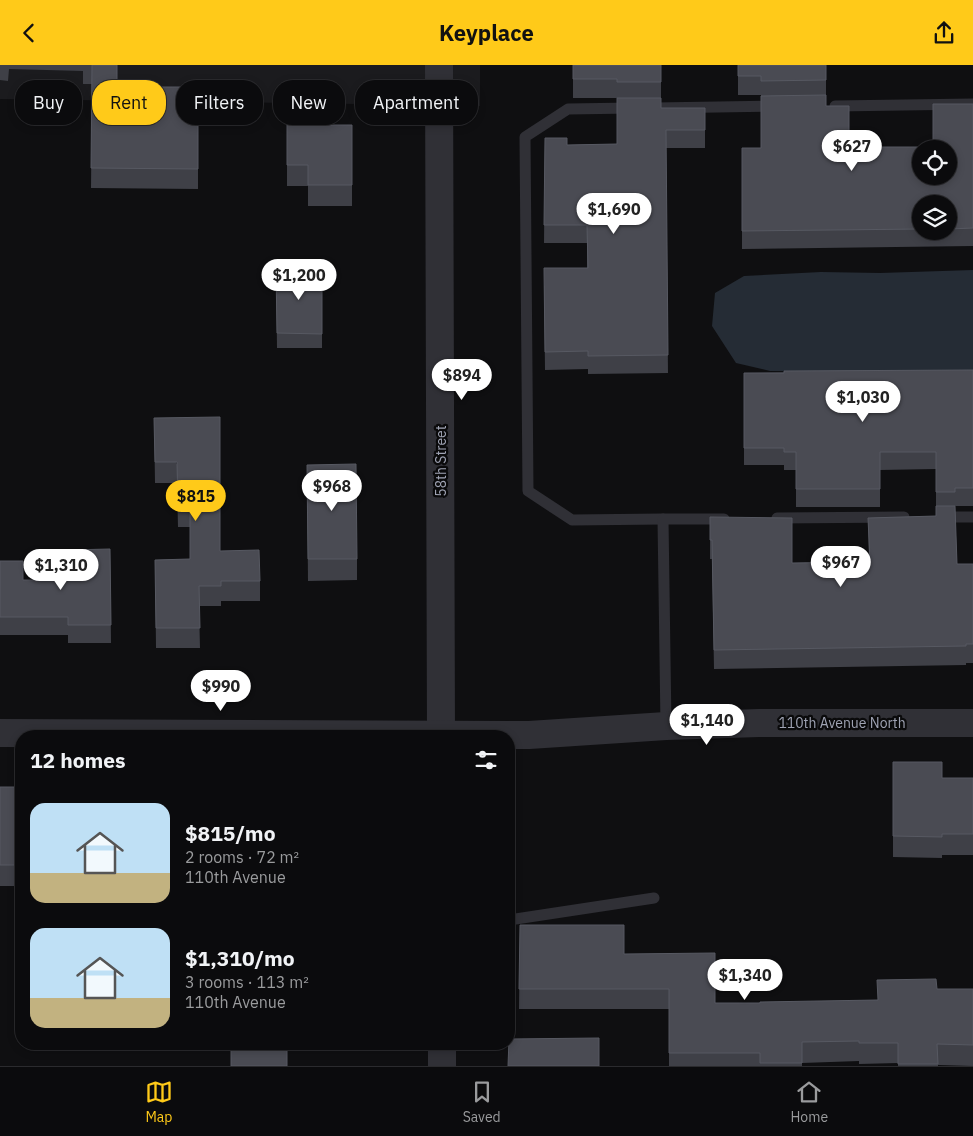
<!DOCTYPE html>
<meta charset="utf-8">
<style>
:root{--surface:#0b0b0d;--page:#141416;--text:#f1f3f6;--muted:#9a9b9d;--line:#2b2b2e;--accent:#ffca19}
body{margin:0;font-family:"IBM Plex Sans",sans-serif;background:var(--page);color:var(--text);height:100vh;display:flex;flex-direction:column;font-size:19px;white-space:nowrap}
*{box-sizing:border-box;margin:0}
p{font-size:16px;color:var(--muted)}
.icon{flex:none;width:28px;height:28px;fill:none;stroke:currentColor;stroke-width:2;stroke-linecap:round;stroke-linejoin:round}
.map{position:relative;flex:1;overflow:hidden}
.panel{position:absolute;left:15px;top:665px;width:500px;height:320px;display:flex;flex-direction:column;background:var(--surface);border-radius:20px;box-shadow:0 2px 8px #0003,0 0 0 1px var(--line)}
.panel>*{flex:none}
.hud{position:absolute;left:15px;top:15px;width:500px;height:45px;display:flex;gap:10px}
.controls{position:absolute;left:912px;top:75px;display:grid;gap:10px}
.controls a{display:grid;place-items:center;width:45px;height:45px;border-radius:50%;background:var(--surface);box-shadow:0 2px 8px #0003,0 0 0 1px var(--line);font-size:25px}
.price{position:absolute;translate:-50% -42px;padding:0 11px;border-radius:18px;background:#fff;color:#222;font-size:16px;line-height:32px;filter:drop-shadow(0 1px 2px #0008)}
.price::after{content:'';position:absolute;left:50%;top:30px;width:15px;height:11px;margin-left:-8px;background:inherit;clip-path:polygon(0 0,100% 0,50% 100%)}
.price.selected{background:var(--accent);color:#111}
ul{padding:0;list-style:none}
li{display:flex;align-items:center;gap:15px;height:125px;padding:0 15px}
li span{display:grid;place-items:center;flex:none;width:140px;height:100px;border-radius:15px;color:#555}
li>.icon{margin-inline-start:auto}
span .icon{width:60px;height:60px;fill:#fffc;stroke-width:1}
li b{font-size:21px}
h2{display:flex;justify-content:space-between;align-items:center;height:60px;padding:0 15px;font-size:21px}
.tag{padding:0 18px;border-radius:20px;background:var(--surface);box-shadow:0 2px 8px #0003,0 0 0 1px var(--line);font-size:18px;line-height:45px}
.tag.selected{background:var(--accent);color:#111}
header{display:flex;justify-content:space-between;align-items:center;height:65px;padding:0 15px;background:var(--accent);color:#111;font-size:22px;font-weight:700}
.dock{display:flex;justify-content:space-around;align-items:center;height:70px;border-top:1px solid var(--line);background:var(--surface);font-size:14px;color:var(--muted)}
.dock a{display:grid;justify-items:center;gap:2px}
.dock .selected{color:var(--accent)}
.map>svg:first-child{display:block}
</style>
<header><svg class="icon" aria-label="back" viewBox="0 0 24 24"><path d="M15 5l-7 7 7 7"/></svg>Keyplace<svg class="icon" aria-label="share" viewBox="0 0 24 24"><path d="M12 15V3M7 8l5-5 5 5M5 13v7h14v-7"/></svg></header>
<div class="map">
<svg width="973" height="1001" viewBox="0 0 973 1001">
<rect width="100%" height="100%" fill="#0f0f11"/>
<!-- built -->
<g fill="#1b1b1e">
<path d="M 0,0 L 426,0 L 426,40 L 0,34 Z"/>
<rect x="453" y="0" width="27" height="41"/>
</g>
<!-- water -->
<path fill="#252c35" d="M 973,205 L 973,305 L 895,307 L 770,306 L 736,298 L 712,261 L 715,228 L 744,211 L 821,207 L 880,208 Z"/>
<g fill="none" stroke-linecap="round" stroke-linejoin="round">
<!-- service -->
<g stroke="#303036" stroke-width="11">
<path d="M 835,41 L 973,39"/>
<path d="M 632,43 L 568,44 L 525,72 L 528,426 L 572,455 L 663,454"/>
<path d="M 655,43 L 777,41"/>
<path d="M 942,452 L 973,452"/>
<path d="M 777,453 L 904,452"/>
<path d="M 666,661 L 663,454 L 724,454"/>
<path d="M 509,855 L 654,833"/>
</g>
<!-- tertiary -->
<g stroke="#303036" stroke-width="28">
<path d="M 439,0 L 441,671"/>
<path d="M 0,668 L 529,670 L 666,661 L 759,658 L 973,658"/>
<path d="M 442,979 L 442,1001"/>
</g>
</g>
<!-- wall -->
<g fill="#3f4047" fill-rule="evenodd">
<path d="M 0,0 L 117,0 L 117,22 L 198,22 L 198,124 L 91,123 L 92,19 L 83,19 L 83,6 L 9,4 L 8,16 L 0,15 Z"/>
<path d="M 573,0 L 661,0 L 661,43 L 705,43 L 705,83 L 666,83 L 668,308 L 588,309 L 588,304 L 545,305 L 544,221 L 587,203 L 587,178 L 544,178 L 545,73 L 567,80 L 617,79 L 617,33 L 573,33 Z"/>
<path d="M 738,0 L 826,0 L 826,41 L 849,82 L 933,82 L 973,39 L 973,181 L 742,184 L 742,83 L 761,83 L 761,30 L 738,30 ZM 921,139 L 949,139 L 949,166 L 921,166 Z"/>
<path d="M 287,60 L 352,60 L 352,141 L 308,141 L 308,121 L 287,121 Z"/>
<path d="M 276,204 L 322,204 L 322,283 L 277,283 Z"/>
<path d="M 973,305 L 973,441 L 955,441 L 957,499 L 973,499 L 973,598 L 966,598 L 966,600 L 714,604 L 712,494 L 710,494 L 710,452 L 792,498 L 869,497 L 868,453 L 936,451 L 936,404 L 880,405 L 880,442 L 796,442 L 796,405 L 784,405 L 784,400 L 744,400 L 744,308 Z"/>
<path d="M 154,353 L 220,486 L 260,516 L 260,536 L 221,536 L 221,541 L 199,541 L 200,583 L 156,583 L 155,495 L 190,494 L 190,462 L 178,462 L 177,418 L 155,418 Z"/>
<path d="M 307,400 L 357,494 L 357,515 L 308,516 Z"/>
<path d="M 110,484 L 111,578 L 68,578 L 68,570 L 0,570 L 0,496 L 23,515 L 68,515 Z"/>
<path d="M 893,697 L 942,713 L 973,713 L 973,790 L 942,790 L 942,793 L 893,792 Z"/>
<path d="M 0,722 L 21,722 L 21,823 L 15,823 L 15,821 L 0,821 Z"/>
<path d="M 520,860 L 624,889 L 715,938 L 760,938 L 877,935 L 937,924 L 973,924 L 973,1001 L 938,1000 L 938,1001 L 898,1001 L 898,998 L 859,999 L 859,996 L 802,998 L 802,1001 L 669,1001 L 669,944 L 519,944 Z"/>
</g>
<!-- building -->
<g fill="#4a4b53" stroke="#575962" fill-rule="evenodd">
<path d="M 92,0 L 117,0 L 117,22 L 198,22 L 198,104 L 91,103 Z"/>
<path d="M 573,0 L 661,0 L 661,17 L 617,17 L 617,14 L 573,14 Z"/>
<path d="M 738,0 L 826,0 L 826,15 L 761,16 L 761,11 L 738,11 Z"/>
<path d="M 826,30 L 826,41 L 849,41 L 849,82 L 933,82 L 933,39 L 973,39 L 973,163 L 949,164 L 949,139 L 921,139 L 921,164 L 742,166 L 742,83 L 761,83 L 761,31 ZM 921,84 L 949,84 L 949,111 L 921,111 Z"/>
<path d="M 617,33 L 661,33 L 661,43 L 705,43 L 705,65 L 666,65 L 668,290 L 588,291 L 588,286 L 545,287 L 544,203 L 588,203 L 587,160 L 544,160 L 545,73 L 567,73 L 567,80 L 617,79 Z"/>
<path d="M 287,60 L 352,60 L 352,120 L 308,120 L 308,100 L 287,100 Z"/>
<path d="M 276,204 L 322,204 L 322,269 L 277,268 Z"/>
<path d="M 973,305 L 973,423 L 955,423 L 955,427 L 936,427 L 936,387 L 880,387 L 880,424 L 796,424 L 796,387 L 784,387 L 784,383 L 744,383 L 744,308 L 784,308 L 784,306 Z"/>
<path d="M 220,352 L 220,486 L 259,485 L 260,516 L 221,516 L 221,521 L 199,521 L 200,563 L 156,563 L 155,495 L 190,494 L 190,442 L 178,442 L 177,397 L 155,397 L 154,353 Z"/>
<path d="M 356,399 L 357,494 L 308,494 L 307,400 Z"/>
<path d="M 936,441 L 955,441 L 957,499 L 973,499 L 973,579 L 966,579 L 966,581 L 714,585 L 712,475 L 710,475 L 710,452 L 792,453 L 792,498 L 870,497 L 868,453 L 936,451 Z"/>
<path d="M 110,484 L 111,560 L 68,560 L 68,552 L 0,552 L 0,496 L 23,496 L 23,515 L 68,515 L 68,485 Z"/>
<path d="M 893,697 L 942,697 L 942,713 L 973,713 L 973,769 L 942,769 L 942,772 L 893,771 Z"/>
<path d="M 0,722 L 21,722 L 21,802 L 15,802 L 15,800 L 0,800 Z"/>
<path d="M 520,860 L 624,860 L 624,889 L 715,888 L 715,938 L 760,938 L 760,937 L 878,935 L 877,915 L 936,914 L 937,924 L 973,924 L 973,980 L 937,979 L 938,999 L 898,999 L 898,978 L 859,978 L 859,976 L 802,977 L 802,998 L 760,998 L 760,988 L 669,988 L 669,924 L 519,924 Z"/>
<path d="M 599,973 L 599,1001 L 508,1001 L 509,974 Z"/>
<rect x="231" y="979" width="56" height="22"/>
</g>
<g text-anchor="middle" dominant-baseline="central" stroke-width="4.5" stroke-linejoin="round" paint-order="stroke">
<!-- street labels -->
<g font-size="14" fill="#9fa3b3" stroke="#0a0a0b">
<text transform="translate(441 396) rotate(-90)">58th Street</text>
<text x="842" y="658">110th Avenue North</text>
</g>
</g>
</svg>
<div class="controls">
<a><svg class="icon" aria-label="locate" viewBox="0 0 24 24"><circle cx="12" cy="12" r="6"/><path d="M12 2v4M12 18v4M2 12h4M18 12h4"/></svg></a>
<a><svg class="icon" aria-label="layers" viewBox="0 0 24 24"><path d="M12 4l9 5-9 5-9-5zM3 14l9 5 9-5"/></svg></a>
</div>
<b class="price" style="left:852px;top:107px">$627</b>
<b class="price" style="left:614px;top:170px">$1,690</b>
<b class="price" style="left:299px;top:236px">$1,200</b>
<b class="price" style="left:462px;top:336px">$894</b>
<b class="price" style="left:863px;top:358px">$1,030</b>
<b class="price" style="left:332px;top:447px">$968</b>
<b class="price selected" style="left:196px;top:457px">$815</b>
<b class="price" style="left:841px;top:523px">$967</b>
<b class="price" style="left:61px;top:526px">$1,310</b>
<b class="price" style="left:221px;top:647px">$990</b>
<b class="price" style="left:707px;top:681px">$1,140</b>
<b class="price" style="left:745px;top:936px">$1,340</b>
<div class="hud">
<a class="tag">Buy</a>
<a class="tag selected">Rent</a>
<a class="tag">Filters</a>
<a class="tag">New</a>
<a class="tag">Apartment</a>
</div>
<section class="panel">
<h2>12 homes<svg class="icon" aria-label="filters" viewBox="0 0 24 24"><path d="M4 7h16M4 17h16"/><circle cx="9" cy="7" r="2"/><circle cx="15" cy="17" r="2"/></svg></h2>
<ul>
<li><span style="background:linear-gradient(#bfe0f5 70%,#c2b280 0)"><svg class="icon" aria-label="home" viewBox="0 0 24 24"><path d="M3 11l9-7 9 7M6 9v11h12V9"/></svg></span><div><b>$815/mo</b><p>2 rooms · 72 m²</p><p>110th Avenue</p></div></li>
<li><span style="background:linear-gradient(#bfe0f5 70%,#c2b280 0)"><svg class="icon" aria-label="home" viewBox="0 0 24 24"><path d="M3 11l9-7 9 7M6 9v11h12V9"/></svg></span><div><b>$1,310/mo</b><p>3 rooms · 113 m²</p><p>110th Avenue</p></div></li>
</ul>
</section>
</div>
<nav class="dock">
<a class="selected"><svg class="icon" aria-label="map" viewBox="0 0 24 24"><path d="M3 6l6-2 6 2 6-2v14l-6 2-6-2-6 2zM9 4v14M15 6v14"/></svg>Map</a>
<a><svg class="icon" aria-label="saved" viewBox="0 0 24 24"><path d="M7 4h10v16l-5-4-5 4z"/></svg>Saved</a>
<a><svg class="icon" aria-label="home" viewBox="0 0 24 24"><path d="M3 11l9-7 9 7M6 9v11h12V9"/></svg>Home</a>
</nav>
